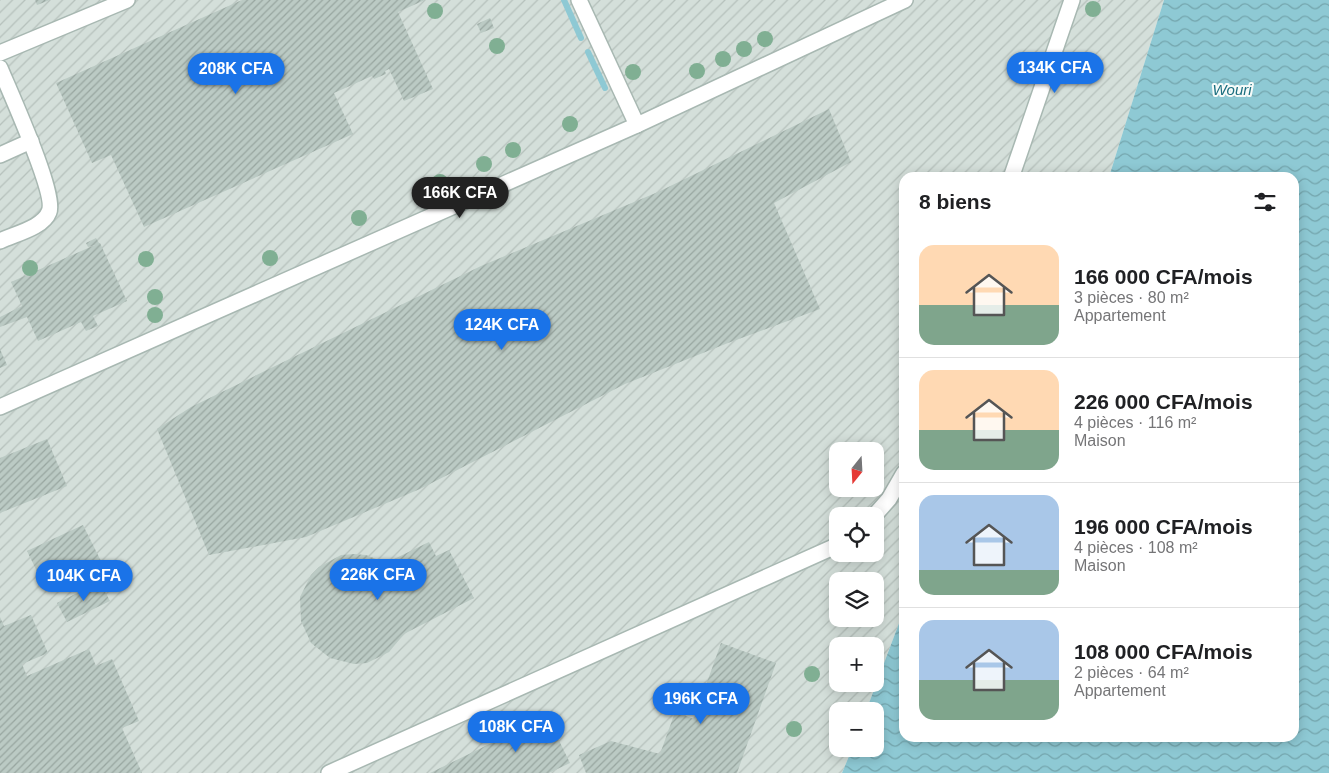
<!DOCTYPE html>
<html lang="fr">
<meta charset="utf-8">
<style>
:root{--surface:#fff;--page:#f6f6f6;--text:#202124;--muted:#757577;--line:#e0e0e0;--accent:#1a73e8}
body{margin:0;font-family:Arial,sans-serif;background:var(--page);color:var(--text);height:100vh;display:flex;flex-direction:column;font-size:19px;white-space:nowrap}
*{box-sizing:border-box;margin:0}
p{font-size:16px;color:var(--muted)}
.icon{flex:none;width:28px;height:28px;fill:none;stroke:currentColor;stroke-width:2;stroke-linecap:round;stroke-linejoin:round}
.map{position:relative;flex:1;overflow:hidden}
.side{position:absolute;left:899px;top:172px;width:400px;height:570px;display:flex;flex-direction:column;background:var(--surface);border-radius:15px;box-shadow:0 2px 12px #0003}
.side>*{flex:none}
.needle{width:32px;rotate:198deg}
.controls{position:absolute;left:829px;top:442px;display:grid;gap:10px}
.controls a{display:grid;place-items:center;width:55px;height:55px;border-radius:10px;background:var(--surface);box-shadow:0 2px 12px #0003;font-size:25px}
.price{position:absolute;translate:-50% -42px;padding:0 11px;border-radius:18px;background:var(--accent);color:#fff;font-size:16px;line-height:32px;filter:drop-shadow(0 1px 2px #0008)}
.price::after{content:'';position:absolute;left:50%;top:30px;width:15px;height:11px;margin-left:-8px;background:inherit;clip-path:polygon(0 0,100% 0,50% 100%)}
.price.selected{background:#222;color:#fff}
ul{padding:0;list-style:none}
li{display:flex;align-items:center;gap:15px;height:125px;padding:0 20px}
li+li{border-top:1px solid var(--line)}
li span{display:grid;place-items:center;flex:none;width:140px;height:100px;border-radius:15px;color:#555}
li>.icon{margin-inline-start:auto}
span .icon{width:60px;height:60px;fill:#fffc;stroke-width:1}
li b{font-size:21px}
h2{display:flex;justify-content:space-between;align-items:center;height:60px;padding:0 20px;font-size:21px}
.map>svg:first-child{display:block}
</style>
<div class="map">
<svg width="1329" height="773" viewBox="0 0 1329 773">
<defs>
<pattern id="industrial-furrows" width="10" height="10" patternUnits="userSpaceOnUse" patternTransform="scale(1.25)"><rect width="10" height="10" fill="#d4dfda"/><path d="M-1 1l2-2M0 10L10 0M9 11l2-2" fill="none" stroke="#b6c1bc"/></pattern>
<pattern id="water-waves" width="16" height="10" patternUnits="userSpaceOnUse" patternTransform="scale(1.25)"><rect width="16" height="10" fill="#8ec9d4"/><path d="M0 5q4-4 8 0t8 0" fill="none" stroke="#74a5ad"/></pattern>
<pattern id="building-hatch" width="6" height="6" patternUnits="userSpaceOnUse" patternTransform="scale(1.25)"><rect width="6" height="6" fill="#bbcac4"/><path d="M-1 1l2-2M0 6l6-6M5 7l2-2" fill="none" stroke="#98a6a0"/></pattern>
</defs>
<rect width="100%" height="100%" fill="#e6efeb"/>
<!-- industrial -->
<path fill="url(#industrial-furrows)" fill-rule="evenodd" d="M 0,0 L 1164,0 L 1109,177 L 904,178 L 904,610 L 866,711 L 838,711 L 838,749 L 852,749 L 842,773 L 0,773 ZM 838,451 L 875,451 L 875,489 L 838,489 ZM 838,516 L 875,516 L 875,554 L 838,554 ZM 838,581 L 875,581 L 875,619 L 838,619 ZM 838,646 L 875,646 L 875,684 L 838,684 Z"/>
<!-- water -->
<path fill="url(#water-waves)" d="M 1164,0 L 1329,0 L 1329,773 L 842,773 L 852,749 L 875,749 L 875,711 L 866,711 L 904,610 L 904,738 L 1294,738 L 1294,178 L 1109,177 Z"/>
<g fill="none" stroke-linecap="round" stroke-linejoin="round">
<!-- stream -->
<g stroke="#8ec9d4" stroke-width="6">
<path d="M 564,0 L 581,38"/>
<path d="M 588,52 L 605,88"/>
</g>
</g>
<!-- building -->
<g fill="url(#building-hatch)">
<path d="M 35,0 L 50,0 L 37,5 Z"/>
<path d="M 242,0 L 425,0 L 398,12 L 433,89 L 404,101 L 389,69 L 385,71 L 386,74 L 374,79 L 372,76 L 334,93 L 353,134 L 144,227 L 111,155 L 92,163 L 56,83 Z"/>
<path d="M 490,18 L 494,28 L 481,33 L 477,24 Z"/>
<path d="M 829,109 L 851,162 L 774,203 L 820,309 L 728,343 L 625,384 L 420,489 L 306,537 L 209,555 L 157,429 L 191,407 L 481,266 L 658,192 Z"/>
<path d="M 96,238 L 99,243 L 100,243 L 127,301 L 93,316 L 98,326 L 86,331 L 81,322 L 38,341 L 27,317 L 0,327 L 0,317 L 22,306 L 11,282 L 95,245 L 88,247 L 86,243 Z"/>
<path d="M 0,349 L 7,365 L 0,368 Z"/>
<path d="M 47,439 L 67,486 L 0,513 L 0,458 Z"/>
<path d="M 83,525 L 102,563 L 46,590 L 27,551 Z"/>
<path d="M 429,542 L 436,556 L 449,550 L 474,598 L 404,634 L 389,652 L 367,663 L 354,664 L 330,658 L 311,643 L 301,621 L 300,597 L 311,575 L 319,567 L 341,555 L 354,554 L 366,555 L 386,563 Z"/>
<path d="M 100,582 L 110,601 L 67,622 L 57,603 Z"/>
<path d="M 31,615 L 48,653 L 22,664 L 27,676 L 89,649 L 96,666 L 112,659 L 139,721 L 122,728 L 142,773 L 0,773 L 0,617 L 4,626 Z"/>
<path d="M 721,643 L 776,663 L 737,773 L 586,773 L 579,755 L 611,741 L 660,754 L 675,712 L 694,719 Z"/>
<path d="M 547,716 L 570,763 L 549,773 L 430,773 Z"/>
</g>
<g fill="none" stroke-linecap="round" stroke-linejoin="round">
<defs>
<g id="minor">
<path d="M 579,0 L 637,125"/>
<path d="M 0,53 L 127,0"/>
<path d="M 0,68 C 9,90 57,195 49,212 C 43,228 14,234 0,241"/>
<path d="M 0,155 L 31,141"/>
<path d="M 1011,178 L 1072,0"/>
<path d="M 0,407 L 637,125 L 905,0"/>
<path d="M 874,516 L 889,499 L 904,473"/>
<path d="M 329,773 L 838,545"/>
</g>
</defs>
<!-- minor casing -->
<use href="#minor" stroke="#a8b8b2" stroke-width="18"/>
<!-- minor -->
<use href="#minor" stroke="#fff" stroke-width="15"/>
</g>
<!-- trees -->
<g fill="#80af93">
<circle cx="1093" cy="9" r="8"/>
<circle cx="435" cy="11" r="8"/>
<circle cx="765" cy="39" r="8"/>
<circle cx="497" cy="46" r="8"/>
<circle cx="744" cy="49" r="8"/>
<circle cx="723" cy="59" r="8"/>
<circle cx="697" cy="71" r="8"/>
<circle cx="633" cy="72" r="8"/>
<circle cx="1070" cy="72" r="8"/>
<circle cx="570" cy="124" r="8"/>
<circle cx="513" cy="150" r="8"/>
<circle cx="484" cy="164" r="8"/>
<circle cx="440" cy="182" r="8"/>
<circle cx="359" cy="218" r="8"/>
<circle cx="270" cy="258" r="8"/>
<circle cx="146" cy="259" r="8"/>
<circle cx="30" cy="268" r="8"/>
<circle cx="155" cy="297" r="8"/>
<circle cx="155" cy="315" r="8"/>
<circle cx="812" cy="674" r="8"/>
<circle cx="794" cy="729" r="8"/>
</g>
<g text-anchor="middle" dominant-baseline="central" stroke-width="4" stroke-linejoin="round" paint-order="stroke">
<!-- water labels -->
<g font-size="15" font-style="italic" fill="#1c6f80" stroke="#f7fbf9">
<text x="1232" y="89">Wouri</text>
</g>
</g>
</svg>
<div class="controls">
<a><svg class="needle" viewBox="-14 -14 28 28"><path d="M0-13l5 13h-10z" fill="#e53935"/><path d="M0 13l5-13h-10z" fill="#757577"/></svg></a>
<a><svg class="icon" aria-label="locate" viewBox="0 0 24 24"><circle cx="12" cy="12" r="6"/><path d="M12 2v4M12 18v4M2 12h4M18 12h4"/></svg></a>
<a><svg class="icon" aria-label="layers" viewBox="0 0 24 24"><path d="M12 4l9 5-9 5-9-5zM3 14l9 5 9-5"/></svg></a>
<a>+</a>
<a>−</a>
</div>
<b class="price" style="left:1055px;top:94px">134K CFA</b>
<b class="price" style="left:236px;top:95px">208K CFA</b>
<b class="price selected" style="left:460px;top:219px">166K CFA</b>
<b class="price" style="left:502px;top:351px">124K CFA</b>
<b class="price" style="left:378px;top:601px">226K CFA</b>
<b class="price" style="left:84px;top:602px">104K CFA</b>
<b class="price" style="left:701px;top:725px">196K CFA</b>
<b class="price" style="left:516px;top:753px">108K CFA</b>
<section class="side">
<h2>8 biens<svg class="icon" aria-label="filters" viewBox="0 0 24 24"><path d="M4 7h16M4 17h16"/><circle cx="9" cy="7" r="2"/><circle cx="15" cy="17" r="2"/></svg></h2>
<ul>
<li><span style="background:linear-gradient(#ffd9b3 60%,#7fa58c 0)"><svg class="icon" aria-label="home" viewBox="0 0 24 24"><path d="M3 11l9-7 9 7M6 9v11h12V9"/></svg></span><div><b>166 000 CFA/mois</b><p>3 pièces · 80 m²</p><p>Appartement</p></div></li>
<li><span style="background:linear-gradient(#ffd9b3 60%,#7fa58c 0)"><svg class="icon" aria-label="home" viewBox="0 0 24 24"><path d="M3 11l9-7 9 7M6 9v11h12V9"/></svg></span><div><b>226 000 CFA/mois</b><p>4 pièces · 116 m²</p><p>Maison</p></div></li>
<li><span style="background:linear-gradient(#a9c7e8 75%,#7fa58c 0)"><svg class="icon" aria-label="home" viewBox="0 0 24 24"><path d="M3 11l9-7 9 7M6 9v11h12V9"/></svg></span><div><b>196 000 CFA/mois</b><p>4 pièces · 108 m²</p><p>Maison</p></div></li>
<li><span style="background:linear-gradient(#a9c7e8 60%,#7fa58c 0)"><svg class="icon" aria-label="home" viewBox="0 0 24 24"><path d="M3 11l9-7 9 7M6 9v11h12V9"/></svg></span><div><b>108 000 CFA/mois</b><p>2 pièces · 64 m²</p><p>Appartement</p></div></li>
</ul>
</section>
</div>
